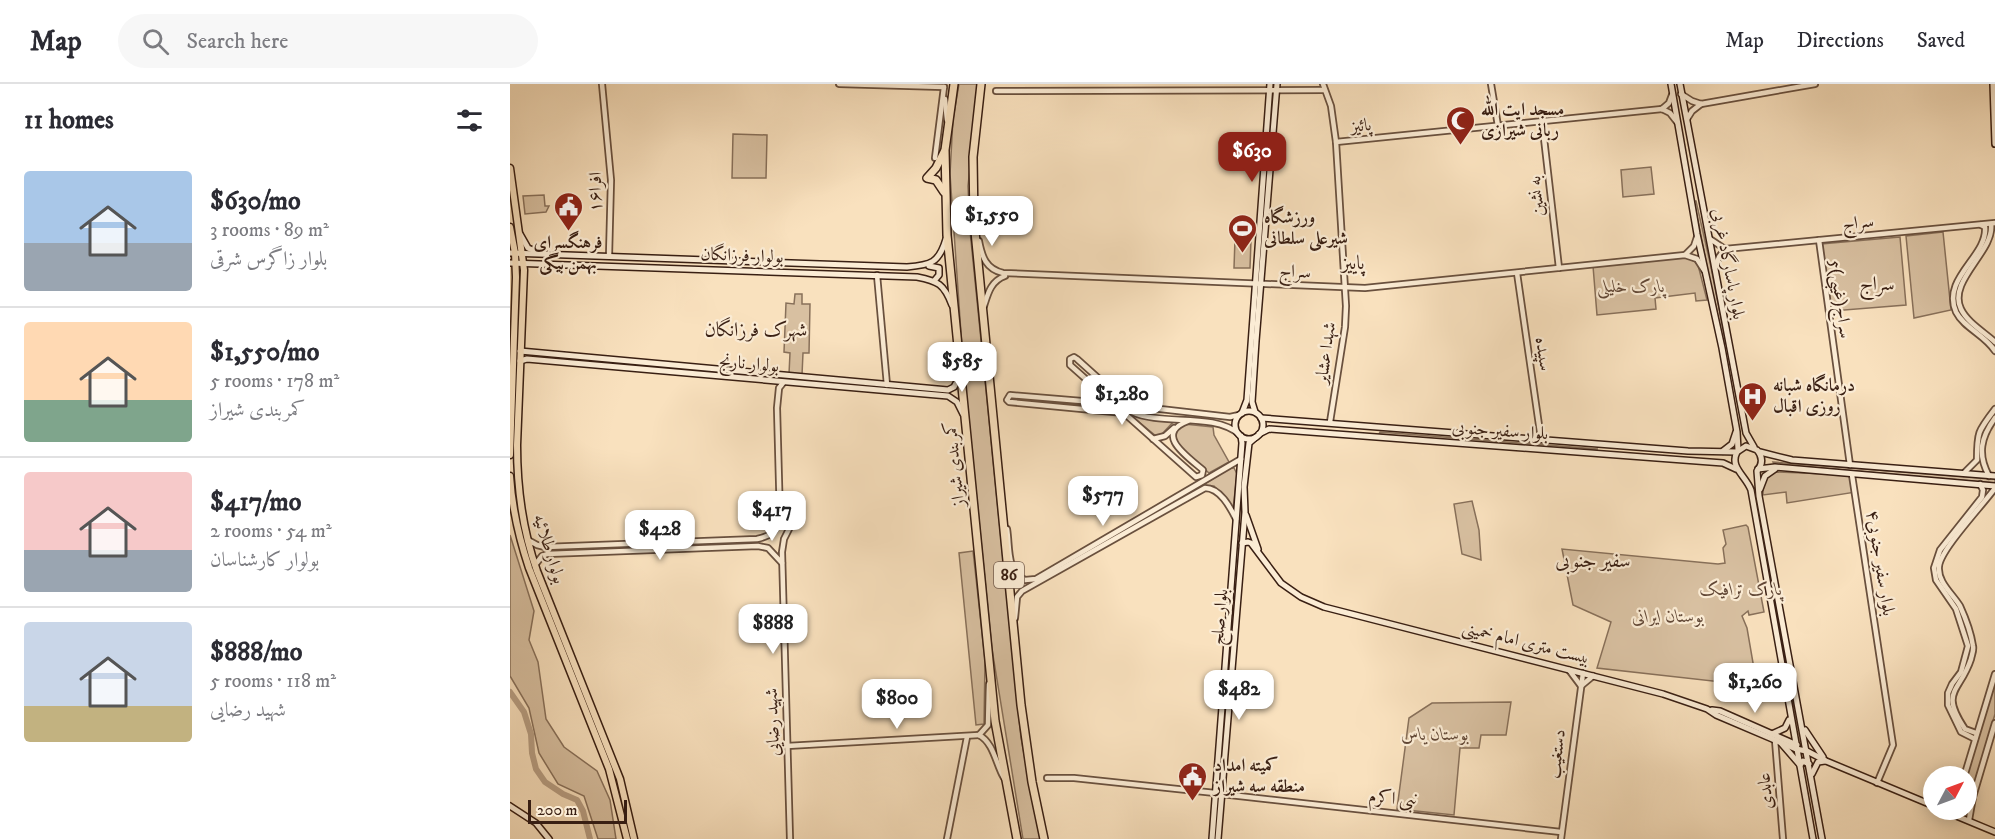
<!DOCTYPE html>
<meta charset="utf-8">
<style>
:root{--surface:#fff;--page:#f7f7f7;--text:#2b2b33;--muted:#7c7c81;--line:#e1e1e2;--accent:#8f2418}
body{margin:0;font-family:"IM FELL DW Pica",Amiri,serif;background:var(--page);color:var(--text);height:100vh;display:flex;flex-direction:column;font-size:22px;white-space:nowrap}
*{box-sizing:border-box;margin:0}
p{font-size:20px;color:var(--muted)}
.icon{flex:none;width:33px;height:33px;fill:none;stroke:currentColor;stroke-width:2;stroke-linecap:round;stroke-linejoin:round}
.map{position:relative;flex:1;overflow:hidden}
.sheet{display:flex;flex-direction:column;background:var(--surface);width:510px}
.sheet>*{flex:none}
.needle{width:39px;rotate:49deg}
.buttons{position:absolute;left:1413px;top:682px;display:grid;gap:12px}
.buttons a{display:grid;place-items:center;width:54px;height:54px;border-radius:50%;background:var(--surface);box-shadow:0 3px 15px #0003;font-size:30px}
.scale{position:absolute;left:18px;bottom:15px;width:99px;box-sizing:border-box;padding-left:6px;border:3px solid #391f13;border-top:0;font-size:16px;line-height:21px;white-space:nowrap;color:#391f13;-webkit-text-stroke:4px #fbecd5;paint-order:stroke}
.price{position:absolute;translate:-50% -51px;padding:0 14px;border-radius:12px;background:#fff;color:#222;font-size:20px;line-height:39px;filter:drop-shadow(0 2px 3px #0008)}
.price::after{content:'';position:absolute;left:50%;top:36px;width:18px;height:14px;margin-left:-9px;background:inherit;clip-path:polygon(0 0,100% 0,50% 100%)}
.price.on{background:var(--accent);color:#fff}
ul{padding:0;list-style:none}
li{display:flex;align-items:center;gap:18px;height:150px;padding:0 24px}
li+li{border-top:2px solid var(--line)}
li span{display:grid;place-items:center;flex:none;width:168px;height:120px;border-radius:6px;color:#555}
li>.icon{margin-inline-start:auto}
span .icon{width:72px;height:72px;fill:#fffc;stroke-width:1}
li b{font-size:26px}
h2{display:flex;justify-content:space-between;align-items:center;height:72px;padding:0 24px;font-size:26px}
header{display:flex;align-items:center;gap:36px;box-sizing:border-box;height:84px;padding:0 30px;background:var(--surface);border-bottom:2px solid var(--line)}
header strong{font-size:28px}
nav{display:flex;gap:33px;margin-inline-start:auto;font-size:21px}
.search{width:420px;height:54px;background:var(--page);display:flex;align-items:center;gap:15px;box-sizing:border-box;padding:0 21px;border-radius:33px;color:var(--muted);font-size:22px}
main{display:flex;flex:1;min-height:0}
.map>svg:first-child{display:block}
</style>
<header>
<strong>Map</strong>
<div class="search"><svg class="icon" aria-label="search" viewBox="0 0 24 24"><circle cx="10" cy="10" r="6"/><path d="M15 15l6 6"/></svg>Search here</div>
<nav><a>Map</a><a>Directions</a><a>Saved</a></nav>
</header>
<main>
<section class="sheet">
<h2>11 homes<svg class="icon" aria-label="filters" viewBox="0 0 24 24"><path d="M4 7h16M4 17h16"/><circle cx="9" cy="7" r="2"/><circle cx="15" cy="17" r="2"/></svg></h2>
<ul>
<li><span style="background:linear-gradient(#a9c7e8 60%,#9aa5b1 0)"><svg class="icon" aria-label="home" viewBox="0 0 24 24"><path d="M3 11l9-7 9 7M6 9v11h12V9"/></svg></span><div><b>$630/mo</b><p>3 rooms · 89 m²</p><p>بلوار زاگرس شرقی</p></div></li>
<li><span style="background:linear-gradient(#ffd9b3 65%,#7fa58c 0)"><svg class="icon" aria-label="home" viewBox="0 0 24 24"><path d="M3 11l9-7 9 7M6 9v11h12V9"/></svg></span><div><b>$1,550/mo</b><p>5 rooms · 178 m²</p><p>کمربندی شیراز</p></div></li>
<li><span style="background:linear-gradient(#f6c9c9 65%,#9aa5b1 0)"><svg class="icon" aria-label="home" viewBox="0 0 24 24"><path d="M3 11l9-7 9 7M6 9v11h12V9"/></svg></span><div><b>$417/mo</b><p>2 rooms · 54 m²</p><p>بولوار کارشناسان</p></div></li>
<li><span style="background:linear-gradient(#c9d6e8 70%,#c2b280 0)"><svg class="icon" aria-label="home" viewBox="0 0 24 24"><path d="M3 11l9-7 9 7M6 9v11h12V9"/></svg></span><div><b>$888/mo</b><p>5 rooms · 118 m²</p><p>شهید رضایی</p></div></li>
</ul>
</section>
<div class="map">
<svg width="1485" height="755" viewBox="0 0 1485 755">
<rect width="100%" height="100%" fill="#f9e1be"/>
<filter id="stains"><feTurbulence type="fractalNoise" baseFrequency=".00333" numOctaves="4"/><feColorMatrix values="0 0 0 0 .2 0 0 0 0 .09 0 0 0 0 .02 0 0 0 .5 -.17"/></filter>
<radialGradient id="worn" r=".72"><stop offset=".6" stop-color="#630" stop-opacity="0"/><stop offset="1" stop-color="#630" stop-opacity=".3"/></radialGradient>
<!-- green -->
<g fill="#d8c0a1" stroke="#88705a" stroke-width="1.5">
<path d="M 449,0 L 469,0 L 458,102 L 460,147 L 511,654 L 530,755 L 513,755 L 482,565 L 453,278 L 440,90 L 443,35 Z"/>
<path d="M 223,50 L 257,51 L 256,94 L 222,94 Z"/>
<path d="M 1141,83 L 1144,110 L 1113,113 L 1111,86 Z"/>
<path d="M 34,111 L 35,122 L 39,122 L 36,128 L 15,130 L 13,112 Z"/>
<path d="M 1184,117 L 1186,117 L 1201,183 L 1216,260 L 1214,260 L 1207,233 Z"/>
<path d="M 1433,148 L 1441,226 L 1404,234 L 1396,152 Z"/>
<path d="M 1390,153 L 1396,221 L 1322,227 L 1311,160 Z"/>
<path d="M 725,155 L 741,156 L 740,184 L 724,184 Z"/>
<path d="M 1175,173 L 1184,177 L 1188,181 L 1197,216 L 1186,217 L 1185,209 L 1145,214 L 1146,225 L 1087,231 L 1083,182 Z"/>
<path d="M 285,210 L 292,210 L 292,220 L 300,220 L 299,269 L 293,269 L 292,291 L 279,290 L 280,269 L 274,268 L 276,219 L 284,220 Z"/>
<path d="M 607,320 L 625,331 L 665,336 L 651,351 L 646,352 Z"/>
<path d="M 674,340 L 703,343 L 704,351 L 719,378 L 699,389 L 666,359 L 664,353 L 667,345 Z"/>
<path d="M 870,348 L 1088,365 L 1062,366 L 879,351 L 869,350 Z"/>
<path d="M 1263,378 L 1485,395 L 1485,399 L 1264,380 Z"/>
<path d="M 720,384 L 724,384 L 727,390 L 723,425 L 704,402 L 696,402 L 688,404 Z"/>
<path d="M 1265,388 L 1342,391 L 1346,408 L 1277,419 L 1276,408 L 1253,411 C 1253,400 1255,393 1265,388 Z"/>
<path d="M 962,417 L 969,446 L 971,476 L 952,470 L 944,420 Z"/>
<path d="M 1236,441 L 1238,443 L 1254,528 L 1239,531 L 1238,527 L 1232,532 L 1237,544 L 1247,602 L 1087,584 L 1101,538 L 1063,521 L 1052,465 L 1208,480 L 1215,479 L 1213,464 L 1216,460 L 1213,446 Z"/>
<path d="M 0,451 L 24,527 L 19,556 L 28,578 L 36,635 L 54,663 L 87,687 L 100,716 L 106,755 L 88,755 L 74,712 L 48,700 L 29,669 L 19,624 L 0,592 Z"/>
<path d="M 463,467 L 475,576 L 474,640 L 466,641 L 449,469 Z"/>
<path d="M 1485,597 L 1485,630 L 1461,712 L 1457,714 L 1456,693 Z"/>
<path d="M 1001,618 L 996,651 L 971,651 L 969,664 L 950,664 L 944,731 L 887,725 L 899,634 L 922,619 Z"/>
</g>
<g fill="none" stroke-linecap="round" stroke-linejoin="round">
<!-- river -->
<path stroke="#b89f84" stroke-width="6" d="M 0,608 L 14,628 L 21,650 L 22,669 L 26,685 L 35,698 L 53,710 L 67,716 L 73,727 L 80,755"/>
<defs>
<g id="tertiary">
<path d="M 92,0 L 101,96 L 99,172"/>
<path d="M 329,0 L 434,3"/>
<path d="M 813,0 L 821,22 L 826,58 L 836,222 L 835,243 L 820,338"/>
<path d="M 981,0 L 988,42"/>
<path d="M 486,7 L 814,6"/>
<path d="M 1171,10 L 1182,17 L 1191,20 L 1305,0"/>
<path d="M 435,15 L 437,36"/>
<path d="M 1152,25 L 1160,29 L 1167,38"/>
<path d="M 1152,25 L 1159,19 L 1162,11"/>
<path d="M 1177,35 L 1182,27 L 1191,20"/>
<path d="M 1032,37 L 1049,184"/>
<path d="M 826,58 L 1152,25"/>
<path d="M 425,74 L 434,3"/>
<path d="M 1481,140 C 1485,167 1437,197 1451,225 C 1457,238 1474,248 1485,258"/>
<path d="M 1471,141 L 1475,143 C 1478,172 1431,194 1446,228 C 1454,244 1475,251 1485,267"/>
<path d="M 1200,155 L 1215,165"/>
<path d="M 1309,156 L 1340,381"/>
<path d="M 469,157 C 472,173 476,185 493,189 L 855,204 L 1175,171 L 1187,175 L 1194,186"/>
<path d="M 1215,165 L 1485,139"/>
<path d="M 1176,170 L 1184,162 L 1187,153"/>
<path d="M 1205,184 L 1209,173 L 1215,165"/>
<path d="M 1007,189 L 1031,355"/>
<path d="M 367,191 L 377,301"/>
<path d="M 474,222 C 478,209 481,197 495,192"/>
<path d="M 589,307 L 587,315 L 584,318 L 500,311 L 497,316 L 499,318 L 614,329"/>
<path d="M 605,318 C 610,321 616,326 622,328 C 652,342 703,328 729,350"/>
<path d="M 678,337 C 643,350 678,373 693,386 L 692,391 L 686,393 L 560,281 L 560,275 L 564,273 L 567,275 L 617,320 L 624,322 L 720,333 L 729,331"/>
<path d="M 643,355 L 655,352 L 664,344"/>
<path d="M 1454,389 L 1467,376 C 1467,348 1468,347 1485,325"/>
<path d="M 1342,391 L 1383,661 L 1367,699"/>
<path d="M 1479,392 C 1467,370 1471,353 1485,334"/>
<path d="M 271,420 L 282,439 L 274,455 L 272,468 L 280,755"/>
<path d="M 497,445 C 500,462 496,488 515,496 L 526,495 L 731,375"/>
<path d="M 18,456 L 27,461 L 35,463 L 247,455 C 261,452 266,448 270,434 L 267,324 L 269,304 L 273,299"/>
<path d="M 25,481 L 32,472 L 37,470 L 248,462 L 258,464 L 272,479"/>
<path d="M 505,534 L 507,513 L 512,507 L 695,404 C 710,404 720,423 726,435"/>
<path d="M 1059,586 L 1071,602"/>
<path d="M 1071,602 L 1083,592"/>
<path d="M 1466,649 L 1455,645 C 1429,606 1450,609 1461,575 C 1462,570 1464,566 1463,562 C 1461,549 1455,533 1450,522 C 1443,510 1427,498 1429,482 C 1431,465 1473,421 1485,404"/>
<path d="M 469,651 L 478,641 L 479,600"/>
<path d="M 469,651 C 484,659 486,681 494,694"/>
<path d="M 1465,655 L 1451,648 L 1438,621 L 1438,609 L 1442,600 L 1451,588 L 1458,562 L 1446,525 L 1426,496 L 1424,484 L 1430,466 L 1472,413 L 1473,406 L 1470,400"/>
<path d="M 1265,656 L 1273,755"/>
<path d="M 277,662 L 469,651"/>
<path d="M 1454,693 L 1485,590"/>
<path d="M 537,694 L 564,694 L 705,709"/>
<path d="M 711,710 L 1051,748"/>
<path d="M 1459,736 L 1463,713 L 1485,639"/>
<path d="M 437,755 L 457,653"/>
<path d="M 1051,755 L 1073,589"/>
</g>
<g id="secondary">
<path d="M 1161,0 L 1187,150 L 1212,264 L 1227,348 L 1228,366"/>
<path d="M 1170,0 L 1236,349 L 1244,363"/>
<path d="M 1483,0 L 1485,60"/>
<path d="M 10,150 L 18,164 L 27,168"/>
<path d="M 0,169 L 397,183 C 421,181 429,179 436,155"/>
<path d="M 0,179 L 407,193 C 428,197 434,200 442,221"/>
<path d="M 419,182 L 429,184 L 429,191 L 424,197"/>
<path d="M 10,267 L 438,306 L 444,303 L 450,292"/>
<path d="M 10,277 L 17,275 L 438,312 L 447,318 L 453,330"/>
<circle cx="739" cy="341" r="14"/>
<path d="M 745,328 L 742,318 L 746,257 L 767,0"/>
<path d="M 732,329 L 737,316 L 760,0"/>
<path d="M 751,334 L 1178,367 L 1227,368"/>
<path d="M 749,350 L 759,345 L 1213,379 L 1226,385"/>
<path d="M 1213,367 L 1222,360 L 1226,348"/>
<path d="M 1250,368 L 1282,376 L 1485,392"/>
<path d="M 1248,385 L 1265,383 L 1485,402"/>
<path d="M 1250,405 L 1255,392 L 1265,385"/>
<path d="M 736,431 L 748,465"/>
<path d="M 732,459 L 738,458 L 741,459 L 771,499 L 791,513 L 814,523 L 1153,610 L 1197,625 L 1206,631 L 1286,665 L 1296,667"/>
<path d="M 1202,626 L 1210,627 L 1287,661"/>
<path d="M 1295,646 L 1313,673"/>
<path d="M 1262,650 L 1275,644 L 1279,636"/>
<path d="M 1271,659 L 1290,681 L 1293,677 L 1299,680"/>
<path d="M 1295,666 L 1316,677 L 1424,722"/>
<path d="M 1302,690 L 1308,678 L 1315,677"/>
<path d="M 0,722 L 26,739 L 39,755"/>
<path d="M 1432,726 L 1485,748"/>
<path d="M 702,755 L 732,359 L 731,352"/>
<path d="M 708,755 L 735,428 L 734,403 L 739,359 L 746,353"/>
<path d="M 1303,755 L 1241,406 C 1236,392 1219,383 1227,368 L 1236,362 L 1247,366 C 1253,373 1253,380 1247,387 L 1249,412 L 1312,755"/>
</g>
<g id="primary">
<path d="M 0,84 L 14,186 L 7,361 C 7,405 12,445 27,487 L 110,695 L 124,755"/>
<path d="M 0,143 L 5,169 L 6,193 L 0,371"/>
<path d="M 0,392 C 2,424 9,454 19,484 L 99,685 L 117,755"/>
</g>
<g id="trunk">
<path d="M 444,0 L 435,66 L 437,151 L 485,637 L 507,755"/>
<path d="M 471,0 L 463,73 L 464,137 L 511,621 L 522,698 L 534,755"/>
<path d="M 434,68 L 426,84 L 417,94 L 426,96 L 434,108"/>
</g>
</defs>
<!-- tertiary casing -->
<use href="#tertiary" stroke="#69503e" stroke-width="8"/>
<!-- secondary casing -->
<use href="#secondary" stroke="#391f13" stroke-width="8"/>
<!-- primary casing -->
<use href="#primary" stroke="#391f13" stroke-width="9"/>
<!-- trunk casing -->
<use href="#trunk" stroke="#391f13" stroke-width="10"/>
<!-- tertiary -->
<use href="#tertiary" stroke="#fbecd5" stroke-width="4.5"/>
<!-- secondary -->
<use href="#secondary" stroke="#fbecd5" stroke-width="5"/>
<!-- primary -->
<use href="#primary" stroke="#f9e1be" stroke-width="6"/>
<!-- trunk -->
<use href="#trunk" stroke="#f9e1be" stroke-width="7"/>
</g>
<!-- icons -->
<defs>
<symbol id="mosque-pin" viewBox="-11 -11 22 30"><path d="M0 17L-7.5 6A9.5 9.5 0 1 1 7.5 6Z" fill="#8f2418" stroke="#fbecd5"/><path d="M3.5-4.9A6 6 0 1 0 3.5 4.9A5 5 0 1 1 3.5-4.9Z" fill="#fff"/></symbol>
<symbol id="civic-pin" viewBox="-11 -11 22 30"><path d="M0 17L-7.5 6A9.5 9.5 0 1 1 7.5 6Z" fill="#8f2418" stroke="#fbecd5"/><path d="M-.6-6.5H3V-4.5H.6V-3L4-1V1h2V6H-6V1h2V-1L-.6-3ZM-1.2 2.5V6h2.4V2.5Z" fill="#fff"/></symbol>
<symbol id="stadium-pin" viewBox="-11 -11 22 30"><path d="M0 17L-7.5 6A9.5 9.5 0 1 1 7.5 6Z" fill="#8f2418" stroke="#fbecd5"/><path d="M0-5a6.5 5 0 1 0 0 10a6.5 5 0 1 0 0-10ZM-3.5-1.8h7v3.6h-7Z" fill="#fff"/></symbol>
<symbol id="hospital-pin" viewBox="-11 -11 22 30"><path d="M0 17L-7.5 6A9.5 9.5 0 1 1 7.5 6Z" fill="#8f2418" stroke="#fbecd5"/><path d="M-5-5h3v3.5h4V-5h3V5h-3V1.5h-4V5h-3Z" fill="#fff"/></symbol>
</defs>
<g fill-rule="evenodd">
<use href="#mosque-pin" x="934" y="20" width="33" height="45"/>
<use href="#civic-pin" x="42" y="106" width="33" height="45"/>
<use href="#stadium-pin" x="716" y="128" width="33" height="45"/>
<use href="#hospital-pin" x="1226" y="296" width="33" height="45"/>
<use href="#civic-pin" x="666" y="676" width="33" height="45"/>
</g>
<g text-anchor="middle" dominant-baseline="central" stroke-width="4.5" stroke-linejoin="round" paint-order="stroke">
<!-- shield labels -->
<rect fill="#fbecd5" stroke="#735c4d" stroke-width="1.5" x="484" y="478" width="30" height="26" rx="4.5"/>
<g font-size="16" font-weight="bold" fill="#391f13">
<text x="499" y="491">86</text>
</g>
<!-- poi labels -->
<g font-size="18" font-weight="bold" fill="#391f13" stroke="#fbecd5" text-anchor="start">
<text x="971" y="26">مسجد ایت الله<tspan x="971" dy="21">ربانی شیرازی</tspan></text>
<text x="754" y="134">ورزشگاه<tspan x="754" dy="21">شیرعلی سلطانی</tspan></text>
<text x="58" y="159" text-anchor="middle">فرهنگسرای<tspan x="58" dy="21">بهمن بیگی</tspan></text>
<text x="1263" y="302">درمانگاه شبانه<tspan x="1263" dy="21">روزی اقبال</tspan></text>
<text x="704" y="682">کمیته امداد<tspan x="704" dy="21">منطقه سه شیراز</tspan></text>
</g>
<!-- street labels -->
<g font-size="18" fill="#391f13" stroke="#fbecd5">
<text transform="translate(851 42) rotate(-6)">پائیز</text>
<text transform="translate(86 108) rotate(-90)">۱۶افرا</text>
<text transform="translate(1027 112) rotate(-96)">به نشین</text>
<text transform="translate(1348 139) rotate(-6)">سراج</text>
<text transform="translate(232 172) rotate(2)">بولوار فرزانگان</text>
<text transform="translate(1218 180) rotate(79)">بلوار پاسارگاد غربی</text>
<text transform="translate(785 188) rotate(3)">سراج</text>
<text transform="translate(1330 215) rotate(82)">5سراج(غیبی)</text>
<text transform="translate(816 269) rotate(-82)">شهدا عشایر</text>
<text transform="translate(1033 270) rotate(82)">سپیده</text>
<text transform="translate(239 280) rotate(5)">بولوار نارنج</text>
<text transform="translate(990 347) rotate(4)">بلوار سفیر جنوبی</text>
<text transform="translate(445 380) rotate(-96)">کمربندی شیراز</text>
<text transform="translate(39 465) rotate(73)">بولوار طلائیه</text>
<text transform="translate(1370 479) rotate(81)">بلوار سفیر جنوبی۴</text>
<text transform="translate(710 533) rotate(-85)">بلوار صلح</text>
<text transform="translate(1016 559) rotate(14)">بیست متری امام خمینی</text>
<text transform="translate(263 638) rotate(-92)">شهید رضایی</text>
<text transform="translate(1047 670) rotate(-83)">دستغیب</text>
<text transform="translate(1256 707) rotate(-95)">عابدی</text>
<text transform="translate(883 715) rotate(6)">نبی اکرم</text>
</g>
<!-- park labels -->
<g font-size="18" font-style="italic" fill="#614736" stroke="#fbecd5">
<text x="1121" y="203">پارک خلیلی</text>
<text x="1231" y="506">پارک ترافیک</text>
<text x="1158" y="533">بوستان ایرانی</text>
<text x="925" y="651">بوستان یاس</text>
</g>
<!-- neighbourhood labels -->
<g font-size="20" fill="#391f13" stroke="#fbecd5">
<text x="843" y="179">پاییز</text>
<text x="1367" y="200">سراج</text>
<text x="246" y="246">شهرک فرزانگان</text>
<text x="1083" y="477">سفیر جنوبی</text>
</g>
</g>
<rect width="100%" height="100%" filter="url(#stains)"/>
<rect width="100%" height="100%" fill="url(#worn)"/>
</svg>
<div class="buttons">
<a><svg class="needle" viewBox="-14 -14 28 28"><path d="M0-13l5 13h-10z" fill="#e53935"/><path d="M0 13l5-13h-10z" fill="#7c7c81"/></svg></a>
</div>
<div class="scale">200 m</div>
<b class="price on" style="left:742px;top:99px">$630</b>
<b class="price" style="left:482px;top:163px">$1,550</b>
<b class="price" style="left:452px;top:309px">$585</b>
<b class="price" style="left:612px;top:342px">$1,280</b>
<b class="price" style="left:593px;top:443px">$577</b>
<b class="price" style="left:262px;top:458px">$417</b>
<b class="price" style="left:150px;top:477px">$428</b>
<b class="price" style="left:263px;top:571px">$888</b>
<b class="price" style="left:1245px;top:630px">$1,260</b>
<b class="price" style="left:729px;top:637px">$482</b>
<b class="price" style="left:387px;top:646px">$800</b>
</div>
</main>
